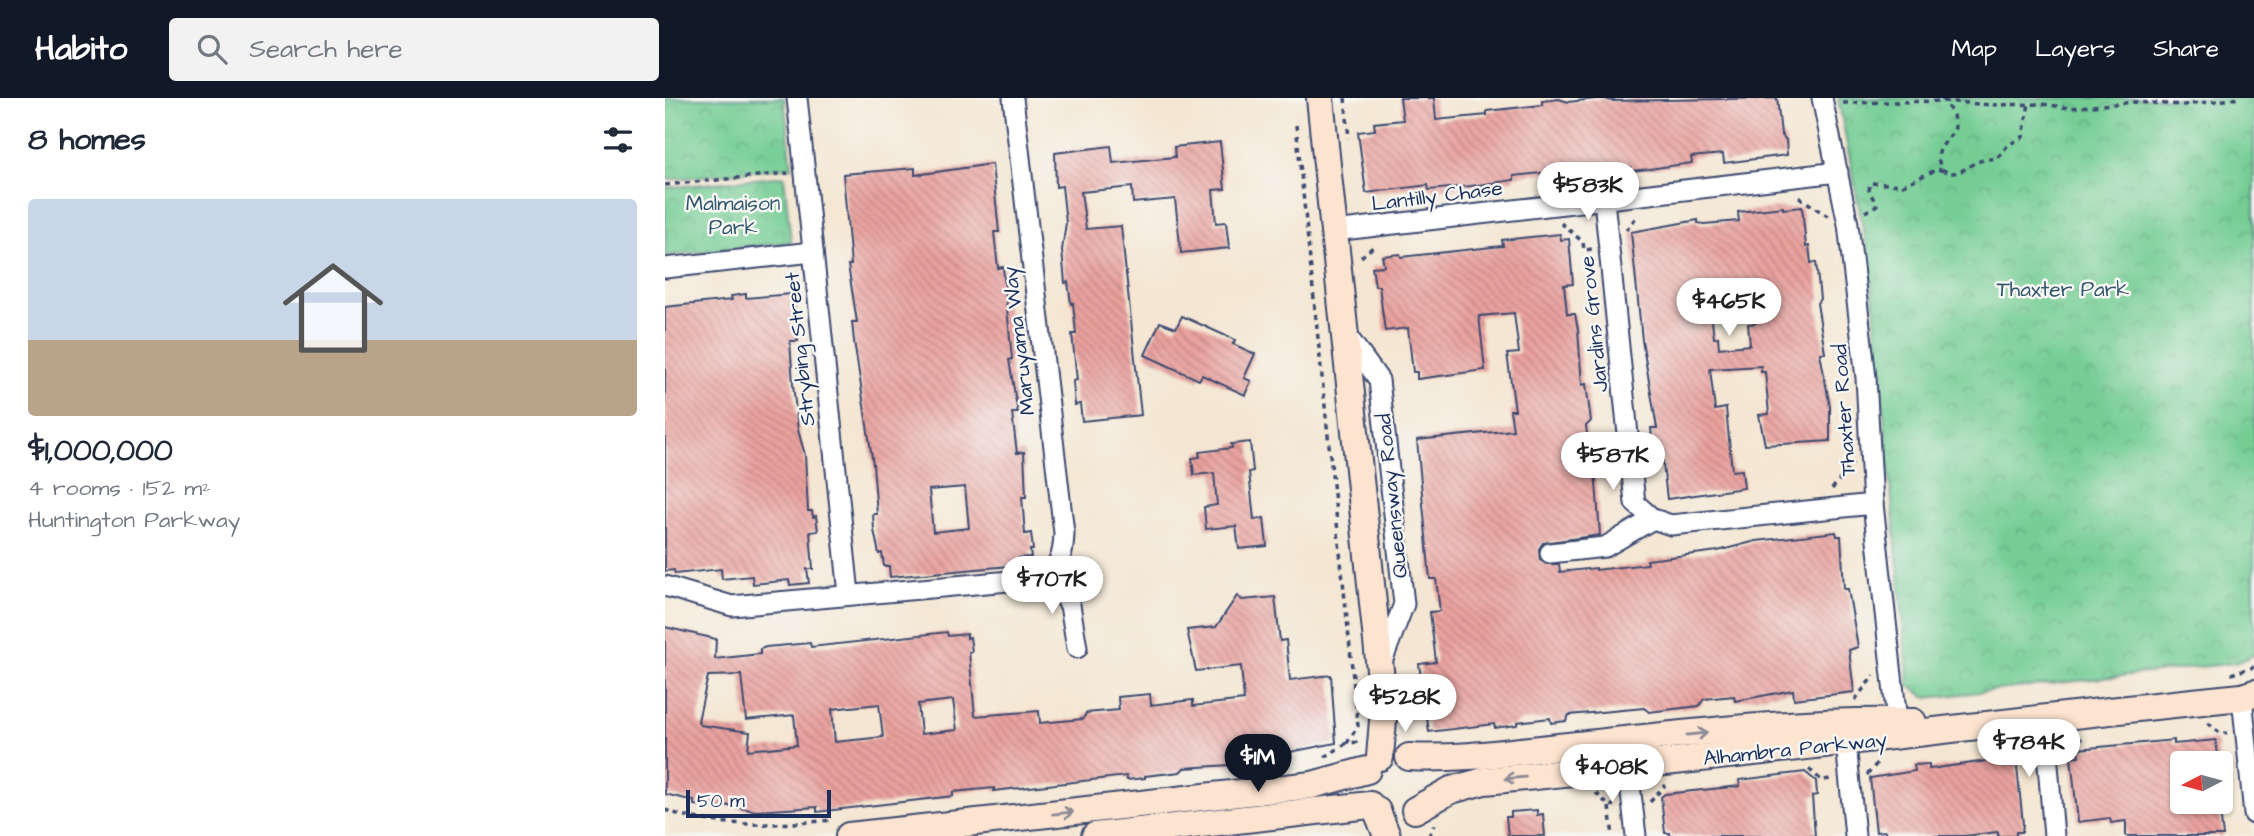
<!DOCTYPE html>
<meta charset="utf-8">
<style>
:root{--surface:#fff;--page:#f2f2f3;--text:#1f2937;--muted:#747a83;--accent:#111827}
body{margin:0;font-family:"Architects Daughter",sans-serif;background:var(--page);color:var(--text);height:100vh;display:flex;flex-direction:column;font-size:26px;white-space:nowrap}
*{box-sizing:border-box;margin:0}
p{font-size:23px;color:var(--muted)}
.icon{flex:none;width:38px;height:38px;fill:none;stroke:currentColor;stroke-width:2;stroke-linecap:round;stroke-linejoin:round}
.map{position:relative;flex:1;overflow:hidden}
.side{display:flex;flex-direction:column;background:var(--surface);width:665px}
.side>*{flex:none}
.needle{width:46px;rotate:264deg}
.tools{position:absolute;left:1505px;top:653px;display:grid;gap:14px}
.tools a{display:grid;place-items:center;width:63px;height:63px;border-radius:7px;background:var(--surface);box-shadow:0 2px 5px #0004;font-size:35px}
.scale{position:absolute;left:21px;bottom:18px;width:145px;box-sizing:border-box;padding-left:7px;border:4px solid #1b2f5e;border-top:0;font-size:19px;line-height:24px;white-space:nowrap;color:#1b2f5e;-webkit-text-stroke:5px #f6f6f2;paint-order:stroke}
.price{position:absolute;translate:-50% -60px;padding:0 16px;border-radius:24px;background:#fff;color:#222;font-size:23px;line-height:46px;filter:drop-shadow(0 2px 4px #0008)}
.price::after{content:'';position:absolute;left:50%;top:42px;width:21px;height:16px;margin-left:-10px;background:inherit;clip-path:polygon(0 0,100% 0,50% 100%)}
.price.selected{background:var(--accent);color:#fff}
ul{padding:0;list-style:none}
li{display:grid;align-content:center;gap:14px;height:371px;padding:0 28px}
li span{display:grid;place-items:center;height:217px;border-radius:7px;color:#555}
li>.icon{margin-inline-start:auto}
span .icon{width:126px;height:126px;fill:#fffc;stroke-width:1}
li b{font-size:30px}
h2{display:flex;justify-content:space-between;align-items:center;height:84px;padding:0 28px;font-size:30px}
header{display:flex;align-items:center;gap:42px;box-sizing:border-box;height:98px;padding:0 35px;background:var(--accent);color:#fff}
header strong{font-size:33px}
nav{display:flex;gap:38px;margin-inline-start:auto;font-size:24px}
.search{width:490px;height:63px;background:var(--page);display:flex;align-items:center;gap:18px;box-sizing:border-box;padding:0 24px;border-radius:7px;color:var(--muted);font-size:26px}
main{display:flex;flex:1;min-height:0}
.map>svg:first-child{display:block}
</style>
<header>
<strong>Habito</strong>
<div class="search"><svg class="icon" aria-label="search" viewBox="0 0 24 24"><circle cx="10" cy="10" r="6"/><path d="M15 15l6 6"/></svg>Search here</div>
<nav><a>Map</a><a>Layers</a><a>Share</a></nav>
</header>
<main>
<section class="side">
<h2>8 homes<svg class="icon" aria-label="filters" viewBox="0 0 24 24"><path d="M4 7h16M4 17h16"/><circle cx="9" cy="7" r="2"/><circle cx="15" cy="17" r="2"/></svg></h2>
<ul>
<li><span style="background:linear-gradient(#c9d6e8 65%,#b9a48a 0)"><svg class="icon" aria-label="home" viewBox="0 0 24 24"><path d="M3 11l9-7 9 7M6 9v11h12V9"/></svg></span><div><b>$1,000,000</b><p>4 rooms · 152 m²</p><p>Huntington Parkway</p></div></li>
</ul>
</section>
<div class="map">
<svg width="1589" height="738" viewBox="0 0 1589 738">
<defs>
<pattern id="park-crowns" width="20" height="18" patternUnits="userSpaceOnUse" patternTransform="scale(1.75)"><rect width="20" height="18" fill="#74cd94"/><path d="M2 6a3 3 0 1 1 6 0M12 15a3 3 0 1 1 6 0" fill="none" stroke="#64b082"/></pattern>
<pattern id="building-back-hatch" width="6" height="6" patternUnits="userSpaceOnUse" patternTransform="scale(1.75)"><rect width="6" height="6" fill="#eaa29e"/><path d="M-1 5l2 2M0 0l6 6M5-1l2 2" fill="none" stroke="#bd8484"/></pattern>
</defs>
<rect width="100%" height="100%" fill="#f6f6f2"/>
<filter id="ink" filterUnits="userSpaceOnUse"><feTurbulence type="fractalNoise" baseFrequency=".0143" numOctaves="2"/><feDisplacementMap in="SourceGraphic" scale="14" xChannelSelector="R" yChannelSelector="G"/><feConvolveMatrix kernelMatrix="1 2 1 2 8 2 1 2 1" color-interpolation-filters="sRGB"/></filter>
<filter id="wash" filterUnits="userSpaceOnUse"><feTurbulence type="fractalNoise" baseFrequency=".00686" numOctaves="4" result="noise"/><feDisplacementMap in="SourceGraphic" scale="28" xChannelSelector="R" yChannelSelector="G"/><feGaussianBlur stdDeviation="1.57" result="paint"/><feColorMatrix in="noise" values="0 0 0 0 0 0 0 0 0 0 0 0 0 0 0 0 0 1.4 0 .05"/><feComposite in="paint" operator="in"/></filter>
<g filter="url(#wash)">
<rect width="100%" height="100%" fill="#f4e6d2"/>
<!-- park -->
<g fill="url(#park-crowns)" stroke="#487e79" stroke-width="2">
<path d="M 0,0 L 119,0 L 127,69 L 0,82 Z"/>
<path d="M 1173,0 L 1589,0 L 1589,557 L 1570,565 L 1262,600 L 1244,588 L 1205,167 Z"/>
<path d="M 119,78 L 126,144 L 0,158 L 0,90 Z"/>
</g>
<g id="blocks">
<!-- building -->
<g fill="url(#building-back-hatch)" fill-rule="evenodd">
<path d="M 735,0 L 769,0 L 771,22 L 822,17 L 822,13 L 877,7 L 877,3 L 894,1 L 903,4 L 939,0 L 946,3 L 1112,0 L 1116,36 L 1121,42 L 1122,57 L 1059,65 L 1058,56 L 1026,59 L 1027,65 L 984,71 L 966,73 L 966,69 L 894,76 L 894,73 L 849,78 L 849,82 L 806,88 L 764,92 L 763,87 L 701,95 L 693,34 L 710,32 L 709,25 L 738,22 Z"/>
<path d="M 555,44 L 560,91 L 548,92 L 551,125 L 561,124 L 564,150 L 516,155 L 510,101 L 468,105 L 467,89 L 416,94 L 421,131 L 456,128 L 476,317 L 417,323 L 415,306 L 410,307 L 408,283 L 412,282 L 407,236 L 411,236 L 408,205 L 406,206 L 403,184 L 400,185 L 397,152 L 401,125 L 397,88 L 391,89 L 390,55 L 446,48 L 448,65 L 510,59 L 509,49 Z"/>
<path d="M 327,66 L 334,134 L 329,134 L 333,170 L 338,169 L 347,261 L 344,262 L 353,315 L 347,315 L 352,355 L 359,354 L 361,399 L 357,399 L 360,436 L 366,435 L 368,452 L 365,452 L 366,459 L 354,460 L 355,467 L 225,479 L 224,468 L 219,468 L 217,455 L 214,456 L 209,432 L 208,416 L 212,416 L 208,366 L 189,243 L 187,224 L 192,224 L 183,167 L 186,167 L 178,76 L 250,70 L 250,77 ZM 300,389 L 304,430 L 268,434 L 264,392 Z"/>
<path d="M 1118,109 L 1118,111 L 1137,109 L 1141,149 L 1144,148 L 1146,165 L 1151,164 L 1155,201 L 1152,205 L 1160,255 L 1155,255 L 1165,309 L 1165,343 L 1100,347 L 1094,317 L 1104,316 L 1100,274 L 1096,274 L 1096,268 L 1045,271 L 1050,312 L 1061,310 L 1067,373 L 1077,372 L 1079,390 L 1002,401 L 997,358 L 992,358 L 991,350 L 988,351 L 986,330 L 992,330 L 977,242 L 966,134 L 1033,122 L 1033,125 L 1039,126 L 1074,123 L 1073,114 ZM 1086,184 L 1091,225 L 1083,226 L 1085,247 L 1054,250 L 1053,239 L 1049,240 L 1043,189 Z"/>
<path d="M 895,136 L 896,142 L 904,141 L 908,186 L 899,187 L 902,216 L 910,216 L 913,232 L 917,287 L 921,286 L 926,323 L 921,328 L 925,360 L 929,359 L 935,437 L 878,445 L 874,451 L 875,462 L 881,466 L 894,466 L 895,474 L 931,470 L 931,472 L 983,466 L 982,462 L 1053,453 L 1091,443 L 1171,434 L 1172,438 L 1176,438 L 1179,491 L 1183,491 L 1193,549 L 1184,552 L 1189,594 L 1129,601 L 1128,592 L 1070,603 L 1069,598 L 1039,601 L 1034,608 L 984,614 L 979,610 L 936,614 L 904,617 L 901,623 L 886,625 L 885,620 L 852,624 L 852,627 L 830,630 L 829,626 L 764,634 L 754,566 L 771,564 L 765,514 L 775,513 L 771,481 L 765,481 L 752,342 L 848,332 L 845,312 L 850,312 L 842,256 L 854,255 L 849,215 L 814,218 L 820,272 L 752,281 L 752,274 L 748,274 L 743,230 L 720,233 L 714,188 L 710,188 L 707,169 L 719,168 L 717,158 L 735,156 L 736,159 L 827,149 L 838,148 L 837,142 Z"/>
<path d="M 81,196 L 81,200 L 126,196 L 129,206 L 133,243 L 125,243 L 128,286 L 133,332 L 140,357 L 143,413 L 147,413 L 148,419 L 151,418 L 153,433 L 145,434 L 148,471 L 142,471 L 144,485 L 125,487 L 124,482 L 88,486 L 87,478 L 57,481 L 56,471 L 10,476 L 9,472 L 0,473 L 0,209 L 67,202 L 66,198 Z"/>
<path d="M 517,218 L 570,242 L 568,246 L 590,256 L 579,280 L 586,283 L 580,297 L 537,277 L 534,282 L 480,257 L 495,224 L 511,230 Z"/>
<path d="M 585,344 L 588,373 L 584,374 L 589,422 L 599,420 L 602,448 L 574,451 L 571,428 L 541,431 L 539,409 L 552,407 L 549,375 L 529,377 L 527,360 L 535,359 L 534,354 L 567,350 L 566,346 Z"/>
<path d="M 572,498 L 577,502 L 610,499 L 615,543 L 621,542 L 625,582 L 666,577 L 671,645 L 579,663 L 580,666 L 519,670 L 515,674 L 480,678 L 480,680 L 462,682 L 461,678 L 329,693 L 329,690 L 288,694 L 288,698 L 152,714 L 152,709 L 91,713 L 59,707 L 58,711 L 29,707 L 29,703 L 0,696 L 0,529 L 51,541 L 50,561 L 95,556 L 95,551 L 101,549 L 145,545 L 146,549 L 282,534 L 283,538 L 302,536 L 302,540 L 305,539 L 307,554 L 304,554 L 310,618 L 374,613 L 375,625 L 418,621 L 421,615 L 454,612 L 453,599 L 485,596 L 486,607 L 528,602 L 528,608 L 579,602 L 576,568 L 531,573 L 522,532 L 551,529 ZM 76,577 L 81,622 L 129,617 L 132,647 L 83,652 L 85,634 L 35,627 L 33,623 L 43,578 ZM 288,602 L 292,632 L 256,636 L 253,606 ZM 214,606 L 218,639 L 170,644 L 167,611 Z"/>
<path d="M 1509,642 L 1509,646 L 1551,642 L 1554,665 L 1517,665 L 1517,704 L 1554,704 L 1558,738 L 1461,738 L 1461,723 L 1446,725 L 1445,720 L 1413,724 L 1406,659 L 1414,658 L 1413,651 Z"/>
<path d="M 1351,659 L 1358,726 L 1357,734 L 1351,734 L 1351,738 L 1333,738 L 1333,734 L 1300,738 L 1221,738 L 1220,733 L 1211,734 L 1205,680 L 1250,673 L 1249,667 L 1264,666 L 1264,671 Z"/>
<path d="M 1140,674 L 1151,683 L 1152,697 L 1147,698 L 1150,738 L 1005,738 L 1005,735 L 1000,735 L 996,699 L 1000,696 L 1075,688 L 1074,682 Z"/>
<path d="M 872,712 L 872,717 L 878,716 L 880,738 L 843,738 L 841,719 L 846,719 L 846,714 Z"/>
</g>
</g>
</g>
<g filter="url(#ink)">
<use href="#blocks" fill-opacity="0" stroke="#3c4a6f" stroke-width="2"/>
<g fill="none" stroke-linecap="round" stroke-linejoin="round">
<defs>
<g id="street">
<path d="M 132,0 L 184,496"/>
<path d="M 1157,0 L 1183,126 L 1201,280 L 1208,406 L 1232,623"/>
<path d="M 939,102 L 970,405 L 988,421 L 1006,427 L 1208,406"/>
<path d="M 669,133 L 1173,74"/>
<path d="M 0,170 L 148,154"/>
<path d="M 680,235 L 714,282 L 739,506 L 716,566"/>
<path d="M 885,455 L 940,449 L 988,421"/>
<path d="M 384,476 L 405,507 L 412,550"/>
<path d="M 0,488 L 67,508 L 366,481 C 394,473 398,463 399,435 L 348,0"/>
<path d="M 1577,599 L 1589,716"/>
<path d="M 1379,620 L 1389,738"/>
<path d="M 1181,645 L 1190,738"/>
<path d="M 963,669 L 971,738"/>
</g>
<g id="secondary">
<path d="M 655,0 L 719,610 L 715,659"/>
<path d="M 744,659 C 797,662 850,653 903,648 C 1018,636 1133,621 1248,624"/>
<path d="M 750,712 L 786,692 L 819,683 C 1073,659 1324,624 1577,599 L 1589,595"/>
<path d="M 712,713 L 722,738"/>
<path d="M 184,738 L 647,687 L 702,672"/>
<path d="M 430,738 L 705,707"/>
</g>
</defs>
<!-- street casing -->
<use href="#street" stroke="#3c4a6f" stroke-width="23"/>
<!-- secondary casing -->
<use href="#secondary" stroke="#3c4a6f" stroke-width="30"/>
<!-- path -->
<g stroke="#3c4a6f" stroke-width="3.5" stroke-dasharray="5 5" stroke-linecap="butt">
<path d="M 680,0 L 684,40"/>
<path d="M 1277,0 L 1288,17 L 1290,30 C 1282,46 1265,53 1278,72 C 1294,81 1301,67 1315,63 C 1320,61 1327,61 1332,60 L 1343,47 L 1358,39 L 1364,5"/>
<path d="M 1178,5 L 1278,3 L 1326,7 L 1377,6 L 1404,10 L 1471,4 L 1519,7 L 1576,0"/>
<path d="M 631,27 L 693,628 L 682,645 L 696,644"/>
<path d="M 0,87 L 123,75"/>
<path d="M 1134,99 L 1164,119"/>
<path d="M 1200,114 L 1212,107 L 1204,93 L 1205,85 L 1238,87 L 1273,71 L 1281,74"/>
<path d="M 896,125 L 918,144 L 919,152 L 927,151"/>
<path d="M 961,132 L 973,117"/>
<path d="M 696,159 L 709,148"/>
<path d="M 1167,391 L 1188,365"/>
<path d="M 1566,576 L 1589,569"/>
<path d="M 1190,602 L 1209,577"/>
<path d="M 1543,625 L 1556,636 L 1562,635"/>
<path d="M 1339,648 L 1360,662 L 1365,661"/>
<path d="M 1400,656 L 1417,640"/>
<path d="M 660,659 L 682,645"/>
<path d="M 1144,671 L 1156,682 L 1167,681"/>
<path d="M 1202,677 L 1215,662"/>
<path d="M 931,695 L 944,708 L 949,707"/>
<path d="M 985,704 L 1000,687"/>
<path d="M 944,709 L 948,738"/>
<path d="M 0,712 C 54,731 112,727 168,722"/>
<path d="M 764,738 L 769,727"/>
</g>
<!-- street -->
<use href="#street" stroke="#fff" stroke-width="19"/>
<!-- secondary -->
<use href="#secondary" stroke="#fde4d0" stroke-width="26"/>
</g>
<!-- one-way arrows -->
<defs><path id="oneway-shaft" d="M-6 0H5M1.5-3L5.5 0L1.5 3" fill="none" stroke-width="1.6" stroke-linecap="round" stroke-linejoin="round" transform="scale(1.75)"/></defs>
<g stroke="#8c8a97">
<use href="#oneway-shaft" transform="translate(1032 636) rotate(-6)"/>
<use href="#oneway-shaft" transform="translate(850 680) rotate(175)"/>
<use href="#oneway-shaft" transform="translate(398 715) rotate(-6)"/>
</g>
</g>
<g text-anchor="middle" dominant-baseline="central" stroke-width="5" stroke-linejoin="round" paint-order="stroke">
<!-- street labels -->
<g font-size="21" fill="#1b2f5e" stroke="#f6f6f2">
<text transform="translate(772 98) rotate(-7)">Lantilly Chase</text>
<text transform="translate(929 226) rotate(-96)">Jardins Grove</text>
<text transform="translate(354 243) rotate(-97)">Maruyama Way</text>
<text transform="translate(135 251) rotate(-96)">Strybing Street</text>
<text transform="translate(1179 312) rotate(-94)">Thaxter Road</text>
<text transform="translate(727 398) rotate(-96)">Queensway Road</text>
<text transform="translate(1130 651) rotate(-6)">Alhambra Parkway</text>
</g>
<!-- park labels -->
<g font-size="21" fill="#31566c" stroke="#f6f6f2">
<text x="68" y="105">Malmaison<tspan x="68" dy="24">Park</tspan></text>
<text x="1398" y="191">Thaxter Park</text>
</g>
</g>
</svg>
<div class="tools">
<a><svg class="needle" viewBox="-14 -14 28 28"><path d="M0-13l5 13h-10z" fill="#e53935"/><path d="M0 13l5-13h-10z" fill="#747a83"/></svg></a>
</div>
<div class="scale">50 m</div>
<b class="price" style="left:923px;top:124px">$583K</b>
<b class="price" style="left:1064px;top:240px">$465K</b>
<b class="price" style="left:948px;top:394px">$587K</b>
<b class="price" style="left:387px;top:518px">$707K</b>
<b class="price" style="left:740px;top:636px">$528K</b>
<b class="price" style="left:1364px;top:681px">$784K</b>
<b class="price selected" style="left:593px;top:696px">$1M</b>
<b class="price" style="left:947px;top:706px">$408K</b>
</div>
</main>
